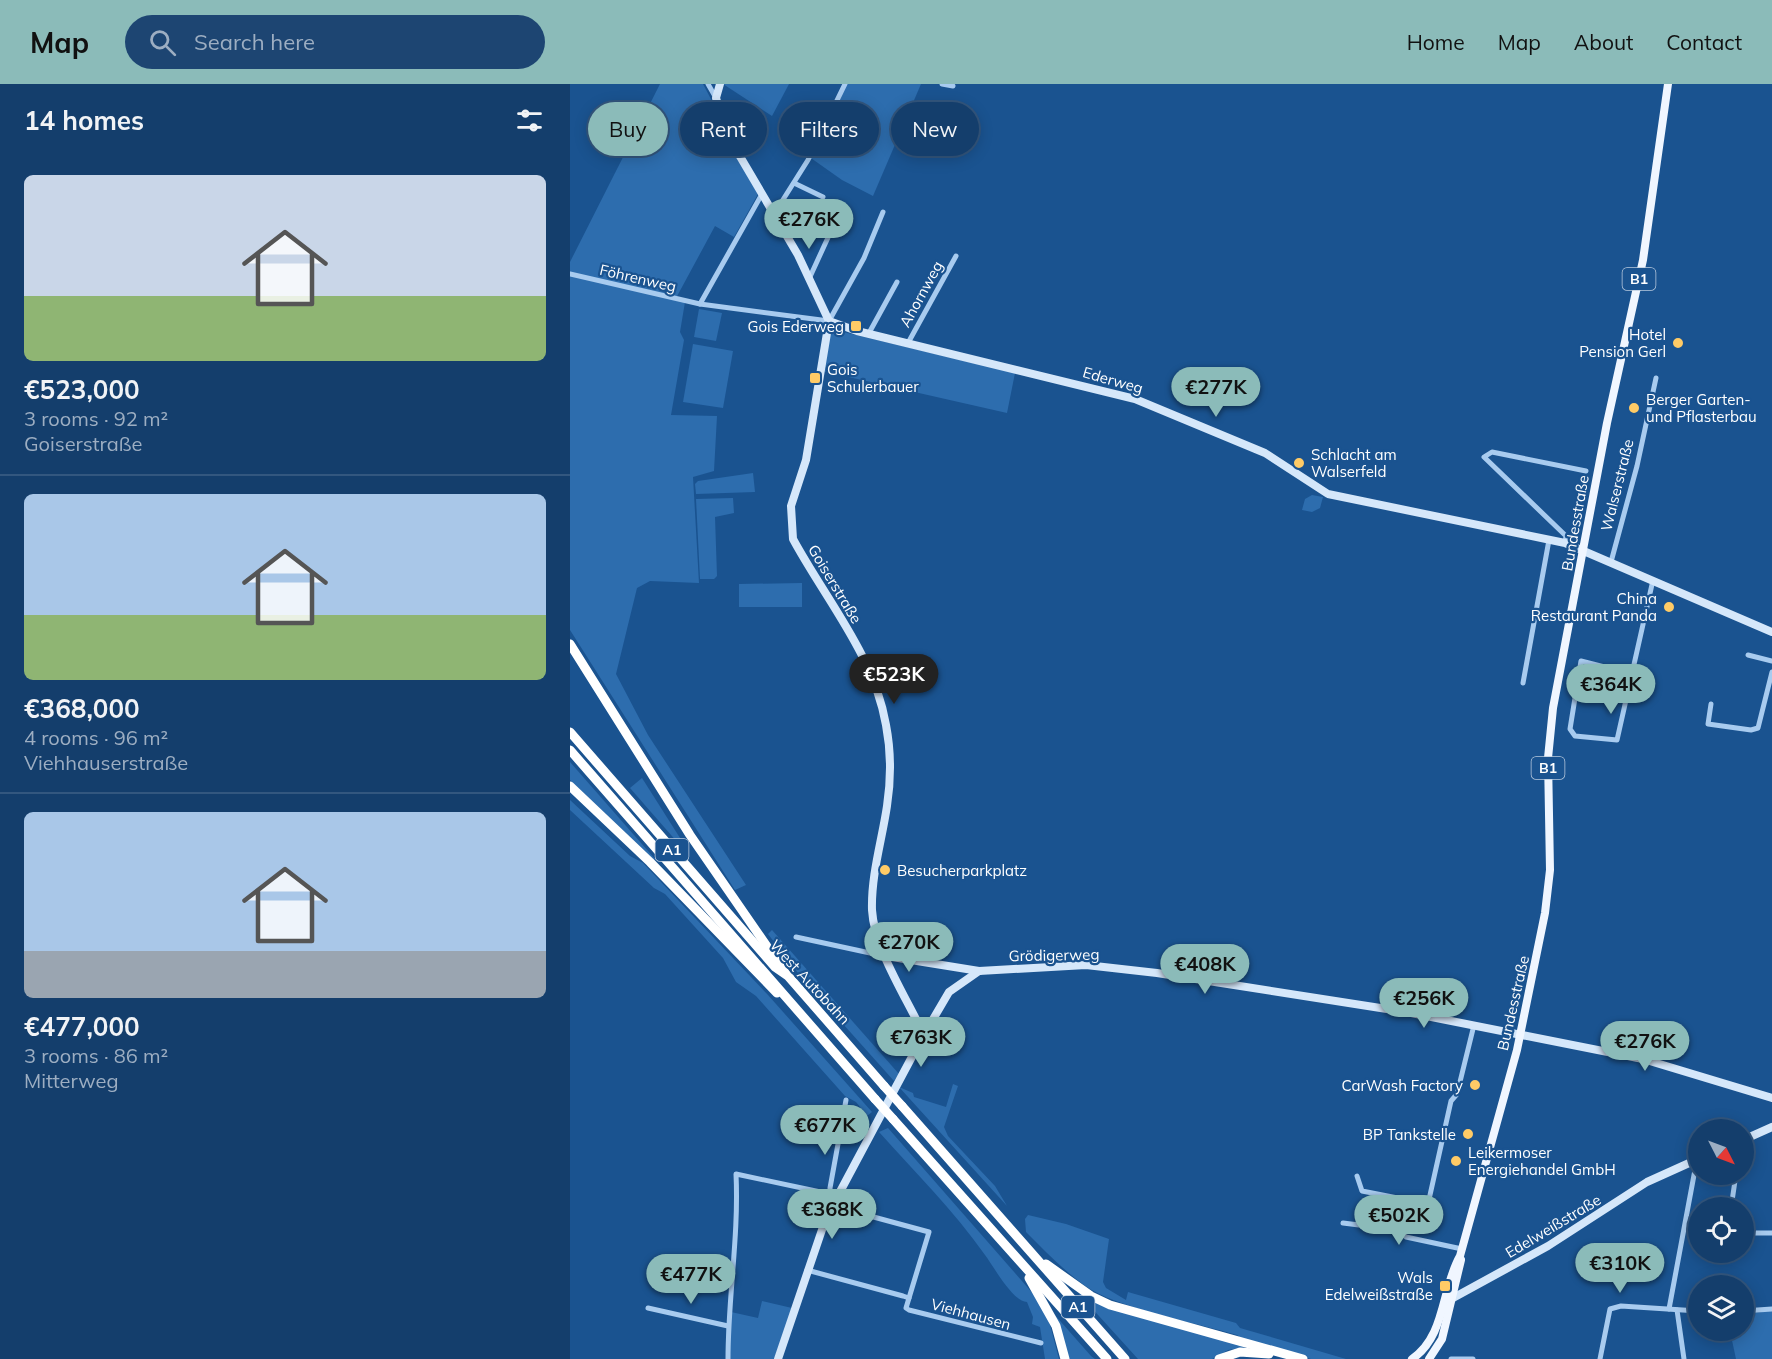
<!DOCTYPE html>
<meta charset="utf-8">
<style>
:root{--surface:#143e6c;--page:#1d4572;--text:#f1f3f6;--muted:#9daec2;--line:#33577f;--accent:#8bbbb9}
body{margin:0;font-family:Mulish,sans-serif;background:var(--page);color:var(--text);height:100vh;display:flex;flex-direction:column;font-size:22px;white-space:nowrap}
*{box-sizing:border-box;margin:0}
p{font-size:20px;color:var(--muted)}
.icon{flex:none;width:33px;height:33px;fill:none;stroke:currentColor;stroke-width:2;stroke-linecap:round;stroke-linejoin:round}
.map{position:relative;flex:1;overflow:hidden}
.details{display:flex;flex-direction:column;background:var(--surface);width:570px}
.details>*{flex:none}
.banner{position:absolute;left:18px;top:18px;width:570px;height:54px;display:flex;gap:12px}
.needle{width:39px;rotate:132deg}
.fabs{position:absolute;left:1118px;top:1035px;display:grid;gap:12px}
.fabs a{display:grid;place-items:center;width:66px;height:66px;border-radius:50%;background:var(--surface);box-shadow:0 3px 15px #0003,0 0 0 2px var(--line);font-size:30px}
.price{position:absolute;translate:-50% -51px;padding:0 14px;border-radius:21px;background:var(--accent);color:#111;font-size:20px;line-height:39px;filter:drop-shadow(0 2px 3px #0008)}
.price::after{content:'';position:absolute;left:50%;top:36px;width:18px;height:14px;margin-left:-9px;background:inherit;clip-path:polygon(0 0,100% 0,50% 100%)}
.price.on{background:#222;color:#fff}
ul{padding:0;list-style:none}
li{display:grid;align-content:center;gap:12px;height:318px;padding:0 24px}
li+li{border-top:2px solid var(--line)}
li span{display:grid;place-items:center;height:186px;border-radius:9px;color:#555}
li>.icon{margin-inline-start:auto}
span .icon{width:108px;height:108px;fill:#fffc;stroke-width:1}
li b{font-size:26px}
h2{display:flex;justify-content:space-between;align-items:center;height:72px;padding:0 24px;font-size:26px}
.pill{padding:0 21px;border-radius:27px;background:var(--surface);box-shadow:0 3px 15px #0003,0 0 0 2px var(--line);font-size:21px;line-height:54px}
.pill.on{background:var(--accent);color:#111}
header{display:flex;align-items:center;gap:36px;box-sizing:border-box;height:84px;padding:0 30px;background:var(--accent);color:#111}
header strong{font-size:28px}
nav{display:flex;gap:33px;margin-inline-start:auto;font-size:21px}
.search{width:420px;height:54px;background:var(--page);display:flex;align-items:center;gap:15px;box-sizing:border-box;padding:0 21px;border-radius:33px;color:var(--muted);font-size:22px}
main{display:flex;flex:1;min-height:0}
.map>svg:first-child{display:block}
</style>
<header>
<strong>Map</strong>
<div class="search"><svg class="icon" aria-label="search" viewBox="0 0 24 24"><circle cx="10" cy="10" r="6"/><path d="M15 15l6 6"/></svg>Search here</div>
<nav><a>Home</a><a>Map</a><a>About</a><a>Contact</a></nav>
</header>
<main>
<section class="details">
<h2>14 homes<svg class="icon" aria-label="filters" viewBox="0 0 24 24"><path d="M4 7h16M4 17h16"/><circle cx="9" cy="7" r="2"/><circle cx="15" cy="17" r="2"/></svg></h2>
<ul>
<li><span style="background:linear-gradient(#c9d6e8 65%,#8fb573 0)"><svg class="icon" aria-label="home" viewBox="0 0 24 24"><path d="M3 11l9-7 9 7M6 9v11h12V9"/></svg></span><div><b>€523,000</b><p>3 rooms · 92 m²</p><p>Goiserstraße</p></div></li>
<li><span style="background:linear-gradient(#a9c7e8 65%,#8fb573 0)"><svg class="icon" aria-label="home" viewBox="0 0 24 24"><path d="M3 11l9-7 9 7M6 9v11h12V9"/></svg></span><div><b>€368,000</b><p>4 rooms · 96 m²</p><p>Viehhauserstraße</p></div></li>
<li><span style="background:linear-gradient(#a9c7e8 75%,#9aa5b1 0)"><svg class="icon" aria-label="home" viewBox="0 0 24 24"><path d="M3 11l9-7 9 7M6 9v11h12V9"/></svg></span><div><b>€477,000</b><p>3 rooms · 86 m²</p><p>Mitterweg</p></div></li>
</ul>
</section>
<div class="map">
<svg width="1202" height="1275" viewBox="0 0 1202 1275">
<rect width="100%" height="100%" fill="#1a5390"/>
<!-- green -->
<g fill="#2d6dae">
<path d="M 90,0 L 133,0 L 142,17 L 154,52 L 188,110 L 164,153 L 145,142 L 105,216 L 115,218 L 110,248 L 114,256 L 101,331 L 147,332 L 144,387 L 123,393 L 129,499 L 80,497 L 67,504 L 46,590 L 78,651 L 176,801 L 165,806 L 0,546 L 0,178 Z"/>
<path d="M 153,0 L 219,0 L 202,32 Z"/>
<path d="M 277,0 L 351,0 L 303,112 L 272,96 L 238,72 Z"/>
<path d="M 129,225 L 152,229 L 146,257 L 124,253 Z"/>
<path d="M 265,246 L 445,289 L 437,329 L 252,287 L 258,250 Z"/>
<path d="M 123,260 L 163,267 L 153,324 L 113,318 Z"/>
<path d="M 183,389 L 185,408 L 126,410 L 125,400 L 128,397 Z"/>
<path d="M 742,411 L 753,413 L 750,424 L 742,428 L 732,426 L 735,415 Z"/>
<path d="M 163,414 L 164,429 L 145,433 L 147,492 L 144,495 L 130,495 L 126,415 Z"/>
<path d="M 232,499 L 232,523 L 169,523 L 169,500 Z"/>
<path d="M 0,678 L 85,775 L 84,776 L 0,696 Z"/>
<path d="M 72,694 L 117,765 L 115,767 L 60,704 Z"/>
<path d="M 0,716 L 60,772 L 73,779 L 198,911 L 302,1028 L 297,1032 L 286,1018 L 275,1012 L 186,912 L 166,898 L 153,874 L 95,810 L 84,804 L 0,726 Z"/>
<path d="M 202,846 L 329,990 L 324,997 L 231,893 L 198,850 Z"/>
<path d="M 383,1000 L 388,1002 L 374,1043 L 378,1052 L 425,1102 L 437,1122 L 329,1003 L 343,1009 L 344,1013 L 376,1023 Z"/>
<path d="M 318,1044 L 466,1213 L 478,1233 L 489,1275 L 475,1275 L 470,1243 L 462,1240 L 463,1233 L 457,1218 C 443,1218 424,1183 415,1171 C 384,1127 345,1088 309,1048 Z"/>
<path d="M 458,1131 L 496,1140 L 539,1155 L 533,1198 L 536,1204 L 556,1216 L 558,1208 L 666,1239 L 670,1244 L 776,1275 L 741,1275 L 672,1255 L 667,1251 C 627,1239 545,1224 514,1201 C 493,1186 474,1166 456,1148 L 455,1135 Z"/>
<path d="M 509,1210 L 510,1210 L 676,1263 L 658,1266 L 642,1275 L 568,1275 Z"/>
<path d="M 192,1217 L 222,1224 L 204,1275 L 156,1275 L 156,1241 L 161,1228 L 188,1234 Z"/>
<path d="M 1202,1227 L 1202,1275 L 1166,1275 L 1160,1247 L 1173,1246 L 1173,1230 Z"/>
<path d="M 484,1230 L 521,1272 L 525,1275 L 498,1275 Z"/>
</g>
<g fill="none" stroke-linecap="round" stroke-linejoin="round">
<!-- street -->
<g stroke="#a8cbef" stroke-width="5">
<path d="M 138,0 L 146,14"/>
<path d="M 372,0 L 383,2"/>
<path d="M 224,99 L 253,113"/>
<path d="M 204,130 L 238,76 L 275,0"/>
<path d="M 0,190 L 130,220 L 259,237 L 294,174 L 313,128"/>
<path d="M 239,195 L 261,147"/>
<path d="M 130,220 L 192,110"/>
<path d="M 299,249 L 327,198"/>
<path d="M 338,259 L 386,172"/>
<path d="M 995,459 L 996,452 L 914,373 L 922,368 L 1016,387"/>
<path d="M 1041,478 L 1067,382 L 1086,294"/>
<path d="M 1178,571 L 1202,577"/>
<path d="M 1062,590 L 1011,577 L 1000,645 L 1005,652 L 1047,656 L 1083,496"/>
<path d="M 953,599 L 979,456"/>
<path d="M 1141,620 L 1138,640 L 1181,646 L 1188,644 L 1202,588"/>
<path d="M 226,853 L 314,872"/>
<path d="M 276,1016 L 260,1104 L 261,1118 L 274,1125 L 359,1148 L 339,1214"/>
<path d="M 787,1092 L 792,1107 L 858,1120 L 881,1017 L 887,1010 L 904,941"/>
<path d="M 1161,1124 L 1166,1090"/>
<path d="M 773,1139 L 829,1146 L 836,1153 L 892,1165"/>
<path d="M 1173,1149 L 1202,1149"/>
<path d="M 237,1186 L 333,1212 L 339,1214 L 336,1224 L 339,1226 L 471,1259"/>
<path d="M 78,1224 L 158,1242"/>
<path d="M 1099,1225 L 1127,1075"/>
<path d="M 1107,1226 L 1114,1275"/>
<path d="M 1173,1227 L 1202,1225"/>
<path d="M 158,1275 C 158,1213 169,1152 166,1090 L 260,1110"/>
<path d="M 881,1275 L 903,1275"/>
<path d="M 1030,1275 L 1040,1225 L 1051,1222 L 1128,1227"/>
</g>
<!-- secondary -->
<g stroke="#d5e7fa" stroke-width="8">
<path d="M 150,0 L 146,14 L 158,52 L 228,171 L 259,237 L 236,376 L 221,422 L 223,455 C 256,516 304,571 316,641 C 321,667 321,696 317,722 C 312,756 301,791 302,826 C 304,863 334,910 350,943 L 352,954"/>
<path d="M 259,237 L 287,247 L 565,315 L 695,369 L 758,410 L 995,459 L 1202,548"/>
<path d="M 316,872 L 409,887"/>
<path d="M 1173,1056 L 1202,1043"/>
<path d="M 883,1214 L 978,1162 L 1077,1098 L 1128,1075"/>
<path d="M 208,1275 L 256,1134 L 352,954 L 379,908 L 409,887 L 516,881 L 587,889 L 836,928 L 1073,975 L 1202,1014"/>
</g>
<!-- primary -->
<g stroke="#f0f6ff" stroke-width="8">
<path d="M 842,1275 C 876,1252 871,1205 890,1172 L 947,966 L 975,829 L 980,786 L 978,674 L 983,624 L 1037,339 L 1073,176 L 1098,0"/>
<path d="M 859,1275 L 872,1255 L 891,1176"/>
</g>
<!-- highway -->
<g stroke="#fff" stroke-width="9">
<path d="M 0,560 L 120,751 L 216,890"/>
<path d="M 0,648 L 205,883 L 218,892 L 314,1002"/>
<path d="M 0,666 L 305,1015"/>
<path d="M 0,702 L 80,778 L 207,909"/>
<path d="M 332,1022 L 555,1275"/>
<path d="M 323,1035 L 537,1275"/>
<path d="M 476,1180 L 521,1212 L 540,1221 L 733,1275"/>
<path d="M 459,1194 L 486,1242 L 495,1275"/>
<path d="M 649,1275 L 670,1268 L 699,1270"/>
</g>
<!-- highway-bridge -->
<g stroke="#fff" stroke-width="9">
<path d="M 314,1002 L 332,1022"/>
<path d="M 305,1015 L 323,1035"/>
</g>
</g>
<!-- markers -->
<g fill="#ffcb66" stroke="#1a5390" stroke-width="2">
<rect x="280" y="236" width="12" height="12" rx="3"/>
<circle cx="1108" cy="259" r="6"/>
<rect x="239" y="288" width="12" height="12" rx="3"/>
<circle cx="1064" cy="324" r="6"/>
<circle cx="729" cy="379" r="6"/>
<circle cx="1099" cy="523" r="6"/>
<circle cx="315" cy="786" r="6"/>
<circle cx="905" cy="1001" r="6"/>
<circle cx="898" cy="1050" r="6"/>
<circle cx="886" cy="1077" r="6"/>
<rect x="869" y="1196" width="12" height="12" rx="3"/>
</g>
<g text-anchor="middle" dominant-baseline="central" stroke-width="4.5" stroke-linejoin="round" paint-order="stroke">
<!-- shield labels -->
<g fill="#1a5390" stroke="#bacbde" stroke-width="1.5">
<rect x="1052.5" y="184" width="33" height="22" rx="4.5"/>
<rect x="961.5" y="673" width="33" height="22" rx="4.5"/>
<rect x="85.5" y="755" width="33" height="22" rx="4.5"/>
<rect x="491.5" y="1212" width="33" height="22" rx="4.5"/>
</g>
<g font-size="14" font-weight="bold" fill="#fff">
<text x="1069" y="195">B1</text>
<text x="978" y="684">B1</text>
<text x="102" y="766">A1</text>
<text x="508" y="1223">A1</text>
</g>
<!-- street labels -->
<g font-size="15" fill="#fff" stroke="#1a5390">
<text transform="translate(68 194) rotate(13)">Föhrenweg</text>
<text transform="translate(351 210) rotate(-61)">Ahornweg</text>
<text transform="translate(543 296) rotate(16)">Ederweg</text>
<text transform="translate(1047 401) rotate(-76)">Walserstraße</text>
<text transform="translate(1005 439) rotate(-80)">Bundesstraße</text>
<text transform="translate(265 500) rotate(59)">Goiserstraße</text>
<text transform="translate(484 871) rotate(-1)">Grödigerweg</text>
<text transform="translate(240 898) rotate(47)">West Autobahn</text>
<text transform="translate(943 919) rotate(-77)">Bundesstraße</text>
<text transform="translate(983 1142) rotate(-31)">Edelweißstraße</text>
<text transform="translate(401 1230) rotate(15)">Viehhausen</text>
</g>
<!-- poi labels -->
<g font-size="15" fill="#fff" stroke="#1a5390" text-anchor="end">
<text x="274" y="242">Gois Ederweg</text>
<text x="1096" y="250">Hotel<tspan x="1096" dy="17">Pension Gerl</tspan></text>
<text x="257" y="285" text-anchor="start">Gois<tspan x="257" dy="17">Schulerbauer</tspan></text>
<text x="1076" y="315" text-anchor="start">Berger Garten-<tspan x="1076" dy="17">und Pflasterbau</tspan></text>
<text x="741" y="370" text-anchor="start">Schlacht am<tspan x="741" dy="17">Walserfeld</tspan></text>
<text x="1087" y="514">China<tspan x="1087" dy="17">Restaurant Panda</tspan></text>
<text x="327" y="786" text-anchor="start">Besucherparkplatz</text>
<text x="893" y="1001">CarWash Factory</text>
<text x="886" y="1050">BP Tankstelle</text>
<text x="898" y="1068" text-anchor="start">Leikermoser<tspan x="898" dy="17">Energiehandel GmbH</tspan></text>
<text x="863" y="1193">Wals<tspan x="863" dy="17">Edelweißstraße</tspan></text>
</g>
</g>
</svg>
<div class="fabs">
<a><svg class="needle" viewBox="-14 -14 28 28"><path d="M0-13l5 13h-10z" fill="#e53935"/><path d="M0 13l5-13h-10z" fill="#9daec2"/></svg></a>
<a><svg class="icon" aria-label="locate" viewBox="0 0 24 24"><circle cx="12" cy="12" r="6"/><path d="M12 2v4M12 18v4M2 12h4M18 12h4"/></svg></a>
<a><svg class="icon" aria-label="layers" viewBox="0 0 24 24"><path d="M12 4l9 5-9 5-9-5zM3 14l9 5 9-5"/></svg></a>
</div>
<b class="price" style="left:239px;top:166px">€276K</b>
<b class="price" style="left:646px;top:334px">€277K</b>
<b class="price on" style="left:324px;top:621px">€523K</b>
<b class="price" style="left:1041px;top:631px">€364K</b>
<b class="price" style="left:339px;top:889px">€270K</b>
<b class="price" style="left:635px;top:911px">€408K</b>
<b class="price" style="left:854px;top:945px">€256K</b>
<b class="price" style="left:351px;top:984px">€763K</b>
<b class="price" style="left:1075px;top:988px">€276K</b>
<b class="price" style="left:255px;top:1072px">€677K</b>
<b class="price" style="left:262px;top:1156px">€368K</b>
<b class="price" style="left:829px;top:1162px">€502K</b>
<b class="price" style="left:1050px;top:1210px">€310K</b>
<b class="price" style="left:121px;top:1221px">€477K</b>
<div class="banner">
<a class="pill on">Buy</a>
<a class="pill">Rent</a>
<a class="pill">Filters</a>
<a class="pill">New</a>
</div>
</div>
</main>
